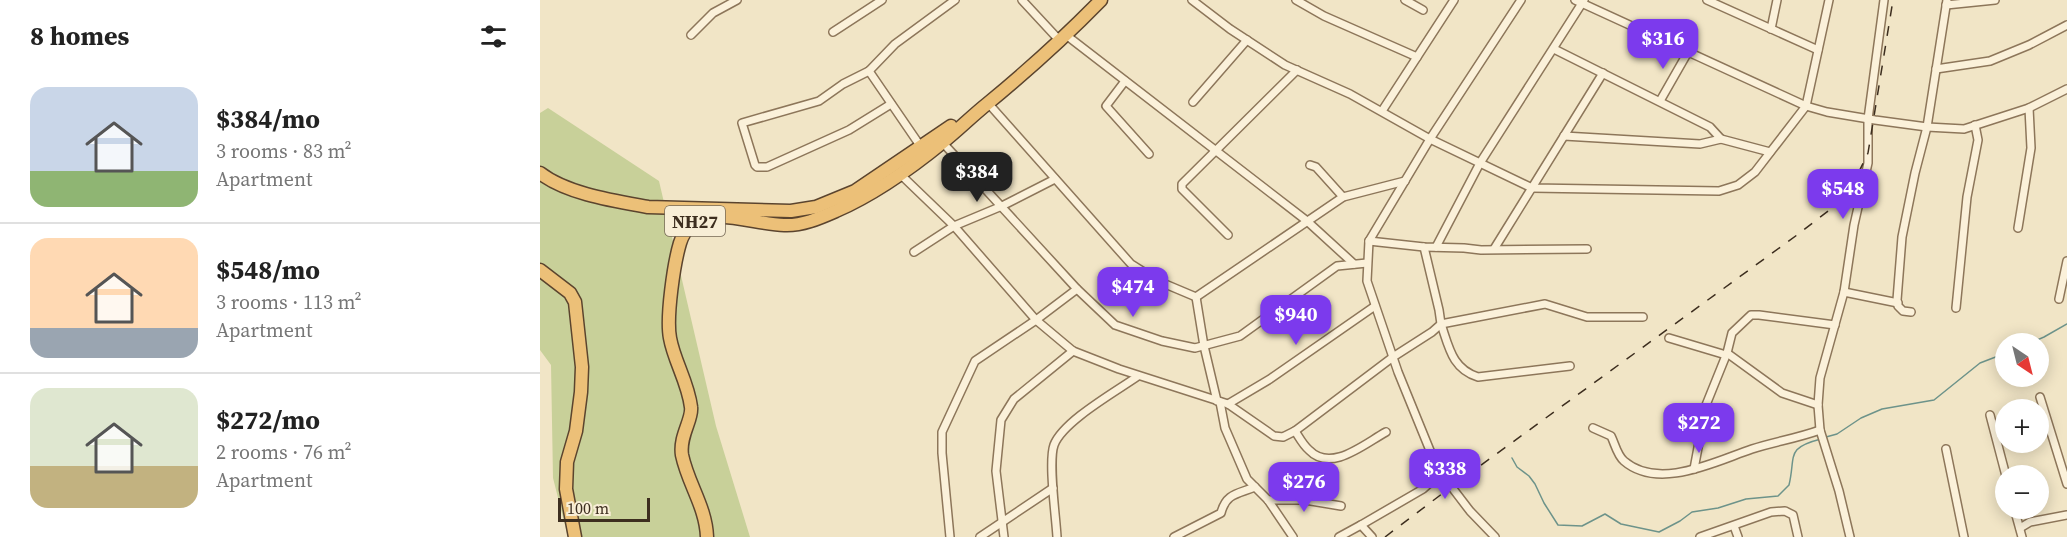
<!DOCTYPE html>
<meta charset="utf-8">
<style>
:root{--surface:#fff;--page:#f6f6f6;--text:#222;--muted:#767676;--line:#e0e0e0;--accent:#7c3aed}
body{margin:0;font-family:"Source Serif 4",serif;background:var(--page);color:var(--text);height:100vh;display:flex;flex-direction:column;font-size:22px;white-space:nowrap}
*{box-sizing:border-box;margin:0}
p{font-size:20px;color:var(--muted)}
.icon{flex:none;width:33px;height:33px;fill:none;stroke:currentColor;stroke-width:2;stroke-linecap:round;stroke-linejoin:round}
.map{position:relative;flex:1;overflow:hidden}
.details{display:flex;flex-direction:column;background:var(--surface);width:540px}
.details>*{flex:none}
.needle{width:39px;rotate:145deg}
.tools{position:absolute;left:1455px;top:333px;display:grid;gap:12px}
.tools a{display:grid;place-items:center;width:54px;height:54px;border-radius:50%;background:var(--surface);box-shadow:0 3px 15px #0003;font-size:30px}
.scale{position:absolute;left:18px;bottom:15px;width:92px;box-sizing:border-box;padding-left:6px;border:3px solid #3d2e1f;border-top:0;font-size:16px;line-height:21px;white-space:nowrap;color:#3d2e1f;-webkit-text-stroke:4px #f8eed6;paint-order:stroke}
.price{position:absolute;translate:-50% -51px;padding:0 14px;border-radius:12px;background:var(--accent);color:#fff;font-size:20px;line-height:39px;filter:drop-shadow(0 2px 3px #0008)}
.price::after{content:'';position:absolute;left:50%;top:36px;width:18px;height:14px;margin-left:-9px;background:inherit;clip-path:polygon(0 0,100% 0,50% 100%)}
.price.on{background:#222;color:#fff}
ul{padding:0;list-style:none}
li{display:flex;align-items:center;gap:18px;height:150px;padding:0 30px}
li+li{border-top:2px solid var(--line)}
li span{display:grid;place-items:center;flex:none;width:168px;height:120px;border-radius:18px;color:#555}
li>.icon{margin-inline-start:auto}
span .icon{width:72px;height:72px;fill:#fffc;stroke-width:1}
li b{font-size:26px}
h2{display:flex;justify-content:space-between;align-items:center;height:72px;padding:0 30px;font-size:26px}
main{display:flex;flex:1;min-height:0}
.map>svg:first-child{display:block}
</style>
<main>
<section class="details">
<h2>8 homes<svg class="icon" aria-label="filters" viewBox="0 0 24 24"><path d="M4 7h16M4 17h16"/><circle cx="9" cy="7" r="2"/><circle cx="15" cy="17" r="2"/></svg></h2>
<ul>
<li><span style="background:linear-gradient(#c9d6e8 70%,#8fb573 0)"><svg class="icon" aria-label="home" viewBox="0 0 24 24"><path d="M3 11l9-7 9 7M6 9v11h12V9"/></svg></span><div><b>$384/mo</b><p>3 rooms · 83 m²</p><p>Apartment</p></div></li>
<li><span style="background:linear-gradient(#ffd9b3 75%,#9aa5b1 0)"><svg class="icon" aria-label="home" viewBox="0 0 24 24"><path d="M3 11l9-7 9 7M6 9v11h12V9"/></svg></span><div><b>$548/mo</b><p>3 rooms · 113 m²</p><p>Apartment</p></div></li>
<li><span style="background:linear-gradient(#dfe7d0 65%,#c2b280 0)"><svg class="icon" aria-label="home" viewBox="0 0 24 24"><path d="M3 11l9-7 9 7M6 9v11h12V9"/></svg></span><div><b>$272/mo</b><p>2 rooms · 76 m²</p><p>Apartment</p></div></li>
</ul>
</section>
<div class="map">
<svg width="1527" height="537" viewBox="0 0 1527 537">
<rect width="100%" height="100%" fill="#f1e5c6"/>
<!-- green -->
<path fill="#c8d099" d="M 8,108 L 119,181 L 176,426 L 210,537 L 28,537 L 13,478 L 11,365 L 0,350 L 0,113 Z"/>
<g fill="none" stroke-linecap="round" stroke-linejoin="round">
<!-- stream -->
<g stroke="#6d938a" stroke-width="1.5">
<path d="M 1488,344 L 1504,337 L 1527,324"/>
<path d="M 1286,437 L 1297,434 L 1321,418 L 1342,409 L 1394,400 L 1440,363 L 1466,353"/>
<path d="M 972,458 L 977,467 L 989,476 L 995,484 L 1004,503 L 1018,525 L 1042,526 L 1065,514 L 1081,524 L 1119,532 L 1140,521 L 1152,512 L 1178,508 L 1206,499 L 1238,496 L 1249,485 C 1256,456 1245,448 1281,439"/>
</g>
<defs>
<g id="minor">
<path d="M 482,0 L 520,41"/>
<path d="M 652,0 L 690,29 L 745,65 L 810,94 L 890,139 L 992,188 L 1179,191 L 1198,185 L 1215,172 L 1266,106 L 1289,0"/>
<path d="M 756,0 L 784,16 L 877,57"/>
<path d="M 865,0 L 883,10"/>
<path d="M 1035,0 L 1266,106 L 1287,112 L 1335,120 L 1387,127 L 1424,129 L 1489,108 L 1527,89"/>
<path d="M 1167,0 L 1278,50"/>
<path d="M 1406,5 L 1455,0"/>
<path d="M 1231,29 L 1237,0"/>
<path d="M 293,32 L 342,0"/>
<path d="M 151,35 L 173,13 L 197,0"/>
<path d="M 526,35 L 767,221 L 814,264"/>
<path d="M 1014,49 L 1170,127 L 1181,139"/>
<path d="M 1396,69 L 1450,61 L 1489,45 L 1527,25"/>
<path d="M 329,71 L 303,84 L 279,101 L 202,123 L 215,165 L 217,167 L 227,167 L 309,130 L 351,104"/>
<path d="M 585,81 L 566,106 L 609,154"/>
<path d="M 1120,101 L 1148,52"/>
<path d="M 653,102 L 707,40"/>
<path d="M 448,103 L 591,264 L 618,281 L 656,297 L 803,197 L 865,181"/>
<path d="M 842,111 L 914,0"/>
<path d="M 1024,136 L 1160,144 L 1181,139 L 1230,152"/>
<path d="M 403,143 L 537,289 L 575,325 L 622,341 L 655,348 L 700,336 L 797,266 L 827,263"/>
<path d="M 381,147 L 329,71 L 355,44 L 415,0"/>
<path d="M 770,165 L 776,167 L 803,197"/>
<path d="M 360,174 L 414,226 L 496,320 L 533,351 L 579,369 L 688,404 L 734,436 L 743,437 L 755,431 L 853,357 L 892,332 L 901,324 L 899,310 L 884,247"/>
<path d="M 1478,228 L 1491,148 L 1489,108"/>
<path d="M 688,235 L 642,189 L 642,184 L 757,70"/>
<path d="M 829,241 L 884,247 L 924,248 L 941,250 L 1047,249"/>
<path d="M 896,247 L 940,163 L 1044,0"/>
<path d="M 954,249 L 1063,73"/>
<path d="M 374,252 L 414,226 L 462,206 L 515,179"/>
<path d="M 1304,292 L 1358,303"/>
<path d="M 656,297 L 664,346 L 677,401"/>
<path d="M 1519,299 L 1527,261"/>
<path d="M 1416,308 L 1427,197 L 1438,140 L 1435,125"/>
<path d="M 1371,312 L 1363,311 L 1358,306 L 1357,300 L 1362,237 L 1375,173 L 1387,127 L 1407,0"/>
<path d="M 1129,338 L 1186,355"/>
<path d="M 1187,353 L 1242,393 L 1278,405"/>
<path d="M 1030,366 L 938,377 C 912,369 909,347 901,324 L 1005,304 L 1047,317 L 1103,317"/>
<path d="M 1500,397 L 1527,484"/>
<path d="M 680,402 L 685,428 L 707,479 L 728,500 L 753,537"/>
<path d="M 688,404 L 730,379 L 835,306"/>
<path d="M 1450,415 L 1466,476"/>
<path d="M 1053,428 L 1071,436 C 1075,444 1077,455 1084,461 C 1119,491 1176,461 1212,449 C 1234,442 1258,438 1280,430"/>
<path d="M 755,431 C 759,437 763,445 769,450 C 791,473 824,444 846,432"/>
<path d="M 1406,449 L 1424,537"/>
<path d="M 1154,469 L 1166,405 L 1187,353 L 1192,333 L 1211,315 L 1219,315 L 1295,325"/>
<path d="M 901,473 L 930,511 L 955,537"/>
<path d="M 728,500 L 765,500 L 801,506"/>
<path d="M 1474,508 L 1482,537"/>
<path d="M 1194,526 L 1198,537"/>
<path d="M 1480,528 L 1490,522 L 1527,515"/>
<path d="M 410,537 L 402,453 L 402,432 L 435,361 L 496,320 L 537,289"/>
<path d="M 440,537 L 513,488"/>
<path d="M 464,537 L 456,471 L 461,420 L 474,399 L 533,351"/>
<path d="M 517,537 C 516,517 508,462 514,445 C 523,421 577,391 598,376"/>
<path d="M 634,537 L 681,513 C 686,493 698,494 715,487"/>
<path d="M 799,537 L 821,525"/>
<path d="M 832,537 L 821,525 L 883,489 L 901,473 L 891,453 L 858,372 L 827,281 L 829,241 L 890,139 L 981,0"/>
<path d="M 1160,537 L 1231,512 L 1245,511 L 1253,515 L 1258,537"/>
<path d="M 1310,537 L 1299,491 L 1280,430 L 1278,405 L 1280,378 L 1304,292 L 1314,225 L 1328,163 L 1328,119 L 1344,0"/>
</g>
<g id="trunk">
<path d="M 0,173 C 27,194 75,201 108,207 L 251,211 L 276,207 L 315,191 L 411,126"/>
<path d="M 0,270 L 30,293 L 35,302 L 42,367 L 41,392 L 36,431 L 27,462 L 26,489 L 35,537"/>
<path d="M 167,537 C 166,507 148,484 142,455 C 139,436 153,419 151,407 C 148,382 134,361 130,338 C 126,317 134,263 140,243 C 154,197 211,225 244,225 C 262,226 280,218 296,211 C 335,194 370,169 403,142 C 418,130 432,116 447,104 C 487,71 525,37 561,0"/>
</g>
</defs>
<!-- minor casing -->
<use href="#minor" stroke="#8d765a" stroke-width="10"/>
<!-- trunk casing -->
<use href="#trunk" stroke="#5b442e" stroke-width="15"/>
<!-- minor -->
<use href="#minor" stroke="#fbf1da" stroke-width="7"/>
<!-- trunk -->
<use href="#trunk" stroke="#ecc078" stroke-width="12"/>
<!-- rail -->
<path stroke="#3d2e1f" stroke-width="1.5" stroke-dasharray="10 10" stroke-linecap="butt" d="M 845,537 L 911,487 L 1257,235 L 1292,208 L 1303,197 L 1313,184 L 1328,153 L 1353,0"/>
</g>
<g text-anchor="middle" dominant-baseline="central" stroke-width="4.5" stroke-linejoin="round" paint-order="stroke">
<!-- shield labels -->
<rect fill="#f8eed6" stroke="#756856" stroke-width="1.5" x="125" y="206" width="60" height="30" rx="4.5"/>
<g font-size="18" font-weight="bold" fill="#3d2e1f">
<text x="155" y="221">NH27</text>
</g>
</g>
</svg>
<div class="tools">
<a><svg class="needle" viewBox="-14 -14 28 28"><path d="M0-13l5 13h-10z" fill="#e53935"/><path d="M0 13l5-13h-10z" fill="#767676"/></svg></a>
<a>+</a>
<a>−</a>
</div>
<div class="scale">100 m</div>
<b class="price" style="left:1123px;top:70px">$316</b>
<b class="price on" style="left:437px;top:203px">$384</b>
<b class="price" style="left:1303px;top:220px">$548</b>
<b class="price" style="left:593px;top:318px">$474</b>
<b class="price" style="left:756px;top:346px">$940</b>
<b class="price" style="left:1159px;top:454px">$272</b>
<b class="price" style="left:905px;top:500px">$338</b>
<b class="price" style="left:764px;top:513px">$276</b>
</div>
</main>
